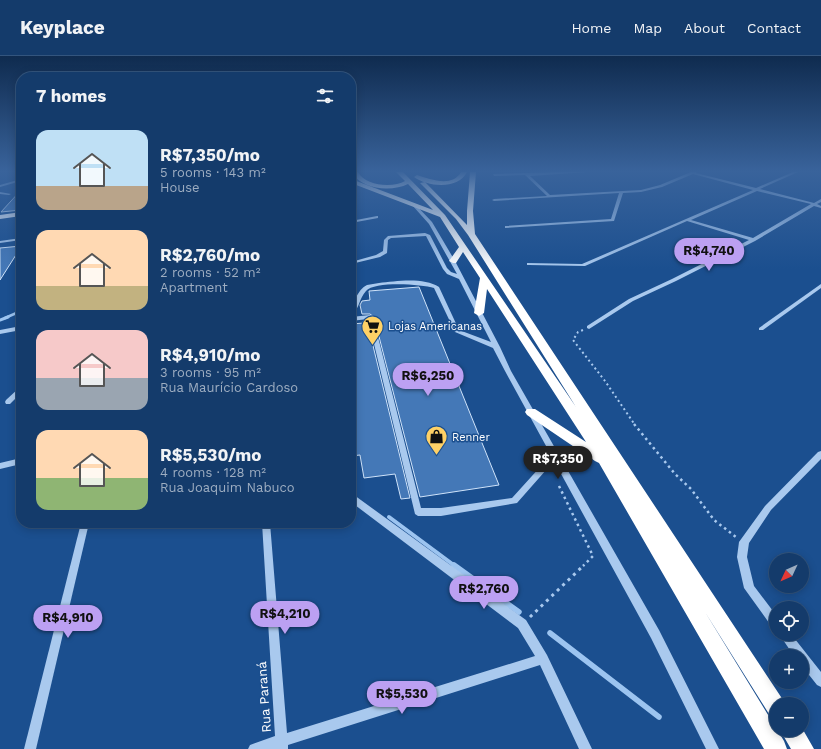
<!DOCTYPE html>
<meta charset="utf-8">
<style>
:root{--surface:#143b6b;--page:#214673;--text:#f1f3f6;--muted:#9dadc1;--line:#33557e;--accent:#bca0f2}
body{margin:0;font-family:"Work Sans",sans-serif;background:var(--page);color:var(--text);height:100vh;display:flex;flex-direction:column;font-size:15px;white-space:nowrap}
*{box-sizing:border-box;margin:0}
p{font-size:13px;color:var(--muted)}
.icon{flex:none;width:22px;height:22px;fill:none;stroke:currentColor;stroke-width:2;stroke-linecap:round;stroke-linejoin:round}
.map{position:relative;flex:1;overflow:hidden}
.sheet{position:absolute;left:16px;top:16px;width:340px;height:456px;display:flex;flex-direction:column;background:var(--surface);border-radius:16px;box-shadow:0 2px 10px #0003,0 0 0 1px var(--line)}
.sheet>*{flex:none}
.needle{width:26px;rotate:226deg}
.tools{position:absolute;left:769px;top:497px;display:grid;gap:8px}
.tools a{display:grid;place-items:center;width:40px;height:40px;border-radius:50%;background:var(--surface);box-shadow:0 2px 10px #0003,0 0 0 1px var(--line);font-size:20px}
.price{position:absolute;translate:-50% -34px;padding:0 9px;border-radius:14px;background:var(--accent);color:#111;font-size:13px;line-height:26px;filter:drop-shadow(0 1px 2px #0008)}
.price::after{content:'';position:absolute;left:50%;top:24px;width:12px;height:9px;margin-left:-6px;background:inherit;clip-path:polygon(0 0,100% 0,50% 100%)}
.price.current{background:#222;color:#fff}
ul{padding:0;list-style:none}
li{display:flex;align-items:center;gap:12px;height:100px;padding:0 20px}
li span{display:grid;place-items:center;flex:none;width:112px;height:80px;border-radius:12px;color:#555}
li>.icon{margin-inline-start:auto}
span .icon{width:48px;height:48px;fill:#fffc;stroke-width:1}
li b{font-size:17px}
h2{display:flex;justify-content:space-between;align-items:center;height:48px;padding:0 20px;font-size:17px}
header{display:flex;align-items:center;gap:24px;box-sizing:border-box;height:56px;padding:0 20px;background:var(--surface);border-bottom:1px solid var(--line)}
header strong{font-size:19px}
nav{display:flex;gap:22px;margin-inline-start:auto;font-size:14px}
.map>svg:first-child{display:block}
</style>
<header>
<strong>Keyplace</strong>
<nav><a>Home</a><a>Map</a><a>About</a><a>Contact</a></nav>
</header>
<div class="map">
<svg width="821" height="693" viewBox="0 0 821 693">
<rect width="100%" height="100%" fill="#1b4f8f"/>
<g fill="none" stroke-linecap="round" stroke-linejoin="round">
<!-- stream-far3 -->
<path stroke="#9cc4f0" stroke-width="2.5" d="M 5,262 L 21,255"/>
<!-- stream-far2 -->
<path stroke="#9cc4f0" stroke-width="3" d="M 0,264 L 8,261"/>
<!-- stream-far1 -->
<path stroke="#9cc4f0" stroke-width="4" d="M 389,461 L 455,510"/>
<!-- stream -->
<g stroke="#9cc4f0" stroke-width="5.5">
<path d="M 454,509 L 519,556"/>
<path d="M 550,577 L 659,661"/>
</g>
</g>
<!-- building -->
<g fill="#4478b7" stroke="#cfe3fa">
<path d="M 21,134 L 21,154 L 1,156 Z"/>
<path d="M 21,190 L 21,191 L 0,224 L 0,192 Z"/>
<path d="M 419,231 L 499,429 L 420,441 L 374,261 L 370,258 L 362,258 L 360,249 L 362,245 L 370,244 L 369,235 Z"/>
<path d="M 363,265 L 367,265 L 410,442 L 401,443 L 395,418 L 364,422 L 360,399 L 351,400 L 351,268 L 364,267 Z"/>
</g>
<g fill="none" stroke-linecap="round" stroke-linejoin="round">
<!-- path-far2 -->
<path stroke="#a9c9ee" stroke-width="2" stroke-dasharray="2 3" stroke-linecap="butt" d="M 583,274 L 578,276 L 573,284 L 605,325 L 635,369"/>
<!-- path-far1 -->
<g stroke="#a9c9ee" stroke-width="2.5" stroke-dasharray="2.5 3.5" stroke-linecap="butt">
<path d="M 634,368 L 675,418 L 691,433 L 714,464 L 736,481"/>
<path d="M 559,430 L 593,500 L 583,510"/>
</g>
<!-- path -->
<path stroke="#a9c9ee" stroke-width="3" stroke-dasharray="3 4.5" stroke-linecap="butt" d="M 530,561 L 584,509"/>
<!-- minor -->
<g fill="#a9c9ee" fill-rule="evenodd">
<path d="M 558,116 L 587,116 L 530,120 L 550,139 L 641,134 L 660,129 L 691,116 L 697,116 L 696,117 L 756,132 L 793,116 L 798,116 L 760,133 L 814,147 L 821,143 L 821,146 L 817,148 L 821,150 L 821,152 L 814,150 L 755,185 L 676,225 L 633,245 L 589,273 L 587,272 L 587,270 L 629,243 L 672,223 L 749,184 L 687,165 L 585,210 L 529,209 L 527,209 L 527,207 L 582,208 L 753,134 L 693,118 L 662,131 L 641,136 L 623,137 L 614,165 L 505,172 L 505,170 L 506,170 L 611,163 L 619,137 L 494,145 L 492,144 L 494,143 L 547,140 L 525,119 L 494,120 L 493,118 ZM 757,135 L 811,148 L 753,182 L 691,164 Z"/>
<path d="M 21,123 L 21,125 L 0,131 L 0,129 Z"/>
<path d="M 0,136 L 11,138 L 9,139 L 0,138 Z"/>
<path d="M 412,147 L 414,147 L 432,166 L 455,205 L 500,291 L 511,315 L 659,574 L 719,693 L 706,693 L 651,582 L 554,405 L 517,447 L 441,460 L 418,460 L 415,458 L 368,263 L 351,265 L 351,261 L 370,259 L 373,261 L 421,452 L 441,452 L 512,442 L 551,399 L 505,315 L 493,292 L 455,276 L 434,232 C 421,228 374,225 366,235 C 359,242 359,255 351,259 C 351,250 358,233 367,229 C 371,228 375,228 379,227 C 396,225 424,221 439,231 L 459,274 L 491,286 L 459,223 L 447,218 L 443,213 L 426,180 L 391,182 L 388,184 L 387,197 L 380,201 L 351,208 L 351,206 L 376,199 L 383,195 L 384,184 L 388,180 L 425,177 L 430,179 L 447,212 L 451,216 L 457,218 L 429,168 L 412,149 Z"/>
<path d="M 377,160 L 378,160 L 378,162 L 351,167 L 351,165 Z"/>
<path d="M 21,182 L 21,184 L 0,187 L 0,185 Z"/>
<path d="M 821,228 L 821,232 L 763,274 L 759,274 L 759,272 Z"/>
<path d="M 21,270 L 21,274 L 0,278 L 0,274 Z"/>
<path d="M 21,331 L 21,337 L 10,348 L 6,348 L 5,346 L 6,344 L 19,332 Z"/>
<path d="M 821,395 L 821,403 L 771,454 L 749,487 L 747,501 L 754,530 L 776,559 L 776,572 L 772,571 L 744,532 L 737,501 L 739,486 L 765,450 L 818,396 Z"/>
<path d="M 21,402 L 21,408 L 0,413 L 0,407 Z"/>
<path d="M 351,438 L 354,439 L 526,564 L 547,599 L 592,693 L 579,693 L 540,609 L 288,689 L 288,693 L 248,693 L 250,689 L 275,680 L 262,467 L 270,467 L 287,677 L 535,600 L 518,572 L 351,446 Z"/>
<path d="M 81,467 L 89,467 L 36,693 L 24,693 Z"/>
<path d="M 779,578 L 791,578 L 821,616 L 821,631 L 817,629 L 802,610 L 802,600 L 794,600 Z"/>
</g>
<!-- major -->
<path fill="#f0f6ff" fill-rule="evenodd" d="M 21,156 L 21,160 L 0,163 L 0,159 Z"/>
<!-- highway -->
<g fill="#fff" fill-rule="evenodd">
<path d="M 352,116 L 358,116 C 365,130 393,132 405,125 L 396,116 L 403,116 L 445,159 L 576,351 L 468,179 L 456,163 L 420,127 L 425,126 L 467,169 L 467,155 L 470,116 L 476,116 L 473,155 L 475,178 L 783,644 L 785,648 L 776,648 L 776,661 L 769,658 L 705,556 L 784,685 L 787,693 L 764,693 L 599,407 L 595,405 L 527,359 L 525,356 L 527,353 L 535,353 L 586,386 L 487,233 L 484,257 L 479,260 L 474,257 L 480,222 L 463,196 L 456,207 L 453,207 L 449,205 L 459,191 L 440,161 L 351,127 L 351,123 L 433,154 L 408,128 C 392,136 361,134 352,116 Z"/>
<path d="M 461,116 L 467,116 C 458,134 428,131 414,121 L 417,119 C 430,123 452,132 461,116 Z"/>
<path d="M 802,672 L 814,693 L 791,693 L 780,674 L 802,674 Z"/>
</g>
</g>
<!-- sky -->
<linearGradient id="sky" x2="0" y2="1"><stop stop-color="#0f2b4f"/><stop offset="0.54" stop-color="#39639b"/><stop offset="1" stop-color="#39639b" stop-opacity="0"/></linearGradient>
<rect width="821" height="213" fill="url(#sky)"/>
<!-- icons -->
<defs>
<symbol id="supermarket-pin" viewBox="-11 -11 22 30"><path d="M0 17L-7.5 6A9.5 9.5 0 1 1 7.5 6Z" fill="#ffd166" stroke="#1b4f8f"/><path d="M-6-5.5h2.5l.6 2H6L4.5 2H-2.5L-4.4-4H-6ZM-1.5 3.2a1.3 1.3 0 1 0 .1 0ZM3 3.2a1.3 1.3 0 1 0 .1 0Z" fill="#111"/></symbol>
<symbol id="shop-pin" viewBox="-11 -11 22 30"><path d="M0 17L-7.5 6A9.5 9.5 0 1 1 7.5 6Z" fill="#ffd166" stroke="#1b4f8f"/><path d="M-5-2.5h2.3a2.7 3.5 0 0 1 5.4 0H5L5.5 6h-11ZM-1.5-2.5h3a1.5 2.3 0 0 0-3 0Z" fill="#111"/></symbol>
</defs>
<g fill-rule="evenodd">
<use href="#supermarket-pin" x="360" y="258" width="25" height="34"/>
<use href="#shop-pin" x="424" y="368" width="25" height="34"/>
</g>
<g text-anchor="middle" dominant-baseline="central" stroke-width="3" stroke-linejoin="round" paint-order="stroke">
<!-- poi labels -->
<g font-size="11" fill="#fff" stroke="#1b4f8f" text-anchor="start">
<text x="388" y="270">Lojas Americanas</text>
<text x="452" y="381">Renner</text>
</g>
<!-- near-street labels -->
<g font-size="13" fill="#fff" stroke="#1b4f8f">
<text transform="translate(264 641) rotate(-94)">Rua Paraná</text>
</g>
</g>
</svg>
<div class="tools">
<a><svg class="needle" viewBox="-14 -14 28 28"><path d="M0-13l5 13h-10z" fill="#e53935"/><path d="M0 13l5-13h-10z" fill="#9dadc1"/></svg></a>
<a><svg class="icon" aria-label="locate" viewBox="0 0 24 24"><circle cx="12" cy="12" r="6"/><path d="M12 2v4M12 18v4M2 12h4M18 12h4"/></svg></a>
<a>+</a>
<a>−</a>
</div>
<b class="price" style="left:709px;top:216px">R$4,740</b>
<b class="price" style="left:428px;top:341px">R$6,250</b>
<b class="price current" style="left:558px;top:424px">R$7,350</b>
<b class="price" style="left:484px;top:554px">R$2,760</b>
<b class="price" style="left:285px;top:579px">R$4,210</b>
<b class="price" style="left:68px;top:583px">R$4,910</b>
<b class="price" style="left:402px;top:659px">R$5,530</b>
<section class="sheet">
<h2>7 homes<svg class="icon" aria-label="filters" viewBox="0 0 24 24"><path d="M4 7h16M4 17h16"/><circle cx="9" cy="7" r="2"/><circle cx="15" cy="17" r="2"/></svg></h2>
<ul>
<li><span style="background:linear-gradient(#bfe0f5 70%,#b9a48a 0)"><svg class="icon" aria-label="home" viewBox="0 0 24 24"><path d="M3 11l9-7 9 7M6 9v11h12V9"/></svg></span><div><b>R$7,350/mo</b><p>5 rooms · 143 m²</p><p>House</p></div></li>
<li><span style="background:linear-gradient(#ffd9b3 70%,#c2b280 0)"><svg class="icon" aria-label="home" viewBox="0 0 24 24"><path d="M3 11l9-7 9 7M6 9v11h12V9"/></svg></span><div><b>R$2,760/mo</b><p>2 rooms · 52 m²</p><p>Apartment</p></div></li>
<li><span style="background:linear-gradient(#f6c9c9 60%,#9aa5b1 0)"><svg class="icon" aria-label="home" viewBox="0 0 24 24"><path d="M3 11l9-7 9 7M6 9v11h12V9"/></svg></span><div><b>R$4,910/mo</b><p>3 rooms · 95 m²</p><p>Rua Maurício Cardoso</p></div></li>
<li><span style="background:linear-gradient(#ffd9b3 60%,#8fb573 0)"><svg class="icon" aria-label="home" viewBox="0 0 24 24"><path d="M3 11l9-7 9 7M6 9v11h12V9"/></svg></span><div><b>R$5,530/mo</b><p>4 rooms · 128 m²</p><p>Rua Joaquim Nabuco</p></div></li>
</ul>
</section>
</div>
